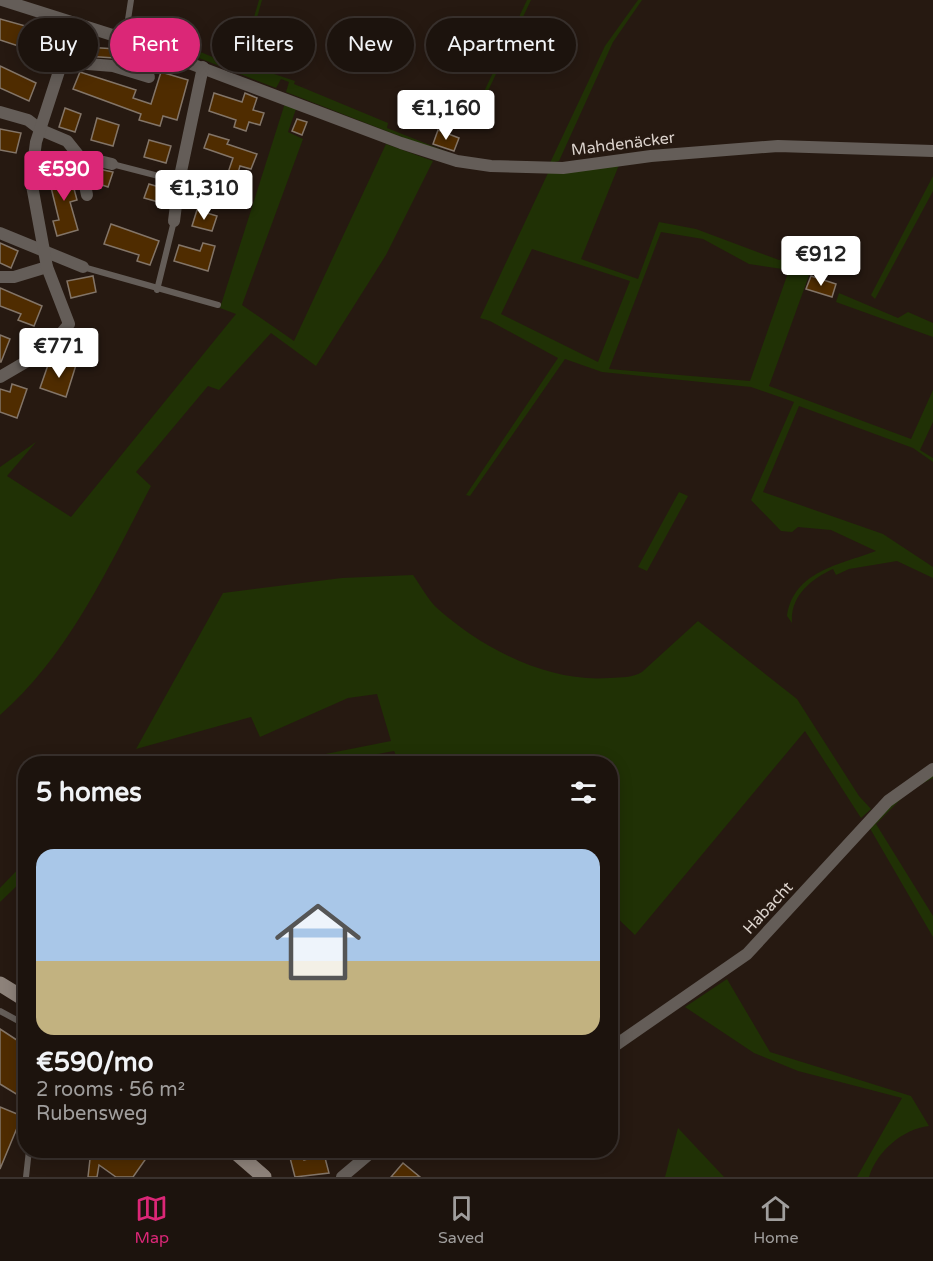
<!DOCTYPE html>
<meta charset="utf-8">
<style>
:root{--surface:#1c130d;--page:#29201b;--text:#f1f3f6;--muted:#a09e9d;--line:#3a322e;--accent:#db2777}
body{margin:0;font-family:"Varela Round",sans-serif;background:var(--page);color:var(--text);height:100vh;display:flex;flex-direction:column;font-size:22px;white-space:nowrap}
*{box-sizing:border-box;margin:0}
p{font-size:20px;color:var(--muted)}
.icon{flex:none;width:33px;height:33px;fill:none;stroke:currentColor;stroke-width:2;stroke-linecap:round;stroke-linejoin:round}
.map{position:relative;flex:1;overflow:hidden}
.sheet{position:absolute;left:18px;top:756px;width:600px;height:402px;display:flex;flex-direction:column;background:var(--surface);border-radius:24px;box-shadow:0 3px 15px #0003,0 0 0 2px var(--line)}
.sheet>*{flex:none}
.guide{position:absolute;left:18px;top:18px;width:600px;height:54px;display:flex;gap:12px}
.price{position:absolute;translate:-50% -51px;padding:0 14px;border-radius:6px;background:#fff;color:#222;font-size:20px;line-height:39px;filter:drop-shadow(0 2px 3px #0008)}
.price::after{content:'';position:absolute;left:50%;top:36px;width:18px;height:14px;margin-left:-9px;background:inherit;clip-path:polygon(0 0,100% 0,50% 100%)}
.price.active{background:var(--accent);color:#fff}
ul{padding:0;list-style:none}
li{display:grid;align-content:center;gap:12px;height:318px;padding:0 18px}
li span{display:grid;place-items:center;height:186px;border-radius:18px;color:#555}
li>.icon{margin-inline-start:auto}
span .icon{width:108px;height:108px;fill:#fffc;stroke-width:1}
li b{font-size:26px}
h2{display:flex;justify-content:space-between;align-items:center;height:72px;padding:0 18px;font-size:26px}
.chip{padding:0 21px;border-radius:27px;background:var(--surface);box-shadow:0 3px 15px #0003,0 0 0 2px var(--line);font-size:21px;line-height:54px}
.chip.active{background:var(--accent);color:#fff}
.dock{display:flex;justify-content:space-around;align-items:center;height:84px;border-top:2px solid var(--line);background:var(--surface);font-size:16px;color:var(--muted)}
.dock a{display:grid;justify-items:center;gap:3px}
.dock .active{color:var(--accent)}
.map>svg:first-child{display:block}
</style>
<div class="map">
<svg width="933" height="1177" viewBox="0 0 933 1177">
<rect width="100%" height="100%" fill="#261911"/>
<!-- green -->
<g fill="#203105" fill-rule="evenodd">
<path d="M 259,0 L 262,0 L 244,64 L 295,81 L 294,84 L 388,123 L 387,128 L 455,155 L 448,155 L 286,92 L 289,82 L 281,79 L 276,88 L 130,31 L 130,26 L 155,33 L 239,68 Z"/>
<path d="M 527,0 L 531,0 L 478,112 L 475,111 Z"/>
<path d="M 638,0 L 642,0 L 613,42 L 559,161 L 550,163 L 605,46 Z"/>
<path d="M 285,103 L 296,109 L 288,132 L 303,139 L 242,305 L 294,341 L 386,144 L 433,161 L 386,255 L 316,366 L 271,333 L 219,390 L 208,386 L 136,472 L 151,486 C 109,566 69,655 0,715 L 0,467 L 36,442 L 7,476 L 71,517 L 236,314 L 220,308 Z"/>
<path d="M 619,165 L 581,259 L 638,279 L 659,222 L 696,229 L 779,260 L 792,257 L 812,267 L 769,386 L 911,439 L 933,390 L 933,422 L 920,450 L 933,458 L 933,462 L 913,448 L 799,406 L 763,492 L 883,534 L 933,567 L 933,578 L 897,561 L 849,569 L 836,575 L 833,569 C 811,579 790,596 792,623 L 787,616 C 794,571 839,565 876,551 L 831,530 L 798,527 L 792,532 L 781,531 L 751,500 L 794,402 L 751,387 L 602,372 L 565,359 L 470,496 L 466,495 L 558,358 L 490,321 L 480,318 L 548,173 ZM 661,232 L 703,239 L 749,264 L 789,270 L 750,381 L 609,369 ZM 532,249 L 630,281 L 598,362 L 501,314 Z"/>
<path d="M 933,176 L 933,191 L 875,299 L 871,295 Z"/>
<path d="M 839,293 L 898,318 L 908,312 L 933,323 L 933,337 L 836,302 Z"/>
<path d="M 679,492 L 688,496 L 647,571 L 638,567 Z"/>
<path d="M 413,575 C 421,586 428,600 438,609 C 483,649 549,683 610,678 C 622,677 632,678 642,672 L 698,621 L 797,699 L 859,796 L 871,809 L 861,818 L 805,731 L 635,935 L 611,912 L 610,764 L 400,763 L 394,751 L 329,763 L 280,763 L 391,741 L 377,694 L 348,698 L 260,737 L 251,717 L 136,749 L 223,593 L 342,578 Z"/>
<path d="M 933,774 L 933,778 L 910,790 L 876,824 L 933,916 L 933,937 L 868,825 L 890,803 Z"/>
<path d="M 25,862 L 25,878 L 0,902 L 0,888 Z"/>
<path d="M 727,979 L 770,1052 L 911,1096 L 929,1126 C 903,1129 877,1151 869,1177 L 857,1177 L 902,1098 L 798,1071 L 754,1053 L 685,1007 Z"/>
<path d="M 678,1128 L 724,1177 L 665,1177 Z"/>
</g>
<!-- building -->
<g fill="#4f2c00" stroke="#837568" stroke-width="1.5">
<path d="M 0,19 L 58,35 L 55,44 L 50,43 L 46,55 L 0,40 Z"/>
<path d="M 85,47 L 117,49 L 154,62 L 152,69 L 115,58 L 85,56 Z"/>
<path d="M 0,66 L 36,83 L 29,101 L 0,88 Z"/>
<path d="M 80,72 L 136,90 L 133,98 L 151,104 L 161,72 L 188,80 L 177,120 L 163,116 L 160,126 L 139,120 L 141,114 L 73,89 Z"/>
<path d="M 214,93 L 242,102 L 245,93 L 257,98 L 253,110 L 264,113 L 260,125 L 249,122 L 246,131 L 234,127 L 236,120 L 209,111 Z"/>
<path d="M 65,108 L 81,114 L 75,132 L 59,127 Z"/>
<path d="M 97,118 L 119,125 L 113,146 L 91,140 Z"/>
<path d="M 297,119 L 307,122 L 302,135 L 292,131 Z"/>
<path d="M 0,129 L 21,133 L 16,153 L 0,150 Z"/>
<path d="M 438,130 L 459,138 L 454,151 L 433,144 Z"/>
<path d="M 209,134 L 229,140 L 227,144 L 257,154 L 251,169 L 240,166 L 234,186 L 243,189 L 239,202 L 220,196 L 233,158 L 204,148 Z"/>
<path d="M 149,140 L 171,146 L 166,163 L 144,157 Z"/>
<path d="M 94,168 L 113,172 L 108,187 L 93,182 Z"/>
<path d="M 69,170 L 77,200 L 70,202 L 78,230 L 57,236 L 53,221 L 59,220 L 48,175 Z"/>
<path d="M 149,184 L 166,189 L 162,203 L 144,198 Z"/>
<path d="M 197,210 L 217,216 L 212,231 L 192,226 Z"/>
<path d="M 111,224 L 159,241 L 150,265 L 137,261 L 139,255 L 104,244 Z"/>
<path d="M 0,243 L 18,251 L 11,268 L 0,263 Z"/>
<path d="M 203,243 L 215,246 L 208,271 L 174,261 L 179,245 L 200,251 Z"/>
<path d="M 93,276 L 96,292 L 71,298 L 67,281 Z"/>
<path d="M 811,276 L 836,284 L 832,297 L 806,289 Z"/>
<path d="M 0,288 L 42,306 L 34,326 L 18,320 L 21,314 L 0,306 Z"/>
<path d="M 0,335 L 10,339 L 1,362 L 0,362 Z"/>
<path d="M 64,361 L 76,365 L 66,397 L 40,388 L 48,365 L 61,369 Z"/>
<path d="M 12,384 L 27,389 L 17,418 L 0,412 L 0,389 L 10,392 Z"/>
<path d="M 0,1029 L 26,1046 L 26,1100 L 0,1084 Z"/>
<path d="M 0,1107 L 22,1116 L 0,1169 Z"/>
<path d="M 91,1150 L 152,1150 L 133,1177 L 116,1177 L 99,1165 L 97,1177 L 88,1177 Z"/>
<path d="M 301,1150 L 304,1160 L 324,1154 L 329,1173 L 295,1177 L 289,1154 Z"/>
<path d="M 403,1163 L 420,1177 L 391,1177 Z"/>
</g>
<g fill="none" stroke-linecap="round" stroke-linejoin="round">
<!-- lane -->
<g stroke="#645d58" stroke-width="6">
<path d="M 125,39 L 131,0"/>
<path d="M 112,164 L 178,181"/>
<path d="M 83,267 L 218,305"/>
<path d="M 157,290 L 174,221"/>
<path d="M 0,1011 L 26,1025"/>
<path d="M 356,1165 L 356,1150"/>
<path d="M 26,1177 L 29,1150"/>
</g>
<!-- street -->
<g stroke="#645d58" stroke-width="12">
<path d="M 2,0 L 125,39 L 401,143 L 457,161 L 491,166 L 563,168 L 651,156 L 778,146 L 933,151"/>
<path d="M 62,62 L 113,66 L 149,77"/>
<path d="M 0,112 L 28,120 L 41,130 L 67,141 L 79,156 L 112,164"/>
<path d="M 79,156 L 87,195"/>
<path d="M 174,221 L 179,181 L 203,67"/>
<path d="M 0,233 L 83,267"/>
<path d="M 0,277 L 14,277 L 47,267"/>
<path d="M 0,377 L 48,349 L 69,324 L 47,267 L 31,180 L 36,142 L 62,62 L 78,25"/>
<path d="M 610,1049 L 747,954 L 888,801 L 933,769"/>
<path d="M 342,1177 L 374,1150"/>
</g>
<!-- secondary -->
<g stroke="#8d827a" stroke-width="15">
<path d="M 0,984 L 26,1000"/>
<path d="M 233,1150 L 264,1177"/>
</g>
</g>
<g text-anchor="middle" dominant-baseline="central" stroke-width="6" stroke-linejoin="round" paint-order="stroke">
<!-- street labels -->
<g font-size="16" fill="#dbd2cc" stroke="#261911">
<text transform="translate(623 144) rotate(-7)">Mahdenäcker</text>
<text transform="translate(768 908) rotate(-47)">Habacht</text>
</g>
</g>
</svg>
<b class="price" style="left:446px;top:141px">€1,160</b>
<b class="price active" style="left:64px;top:202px">€590</b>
<b class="price" style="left:204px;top:221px">€1,310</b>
<b class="price" style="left:821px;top:287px">€912</b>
<b class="price" style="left:59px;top:379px">€771</b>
<div class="guide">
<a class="chip">Buy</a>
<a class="chip active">Rent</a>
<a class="chip">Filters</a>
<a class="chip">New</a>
<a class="chip">Apartment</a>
</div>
<section class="sheet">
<h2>5 homes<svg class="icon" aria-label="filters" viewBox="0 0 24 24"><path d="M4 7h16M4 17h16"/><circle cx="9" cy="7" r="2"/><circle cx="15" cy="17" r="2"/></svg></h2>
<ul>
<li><span style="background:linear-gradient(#a9c7e8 60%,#c2b280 0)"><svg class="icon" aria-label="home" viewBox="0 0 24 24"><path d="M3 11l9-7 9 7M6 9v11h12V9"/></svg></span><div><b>€590/mo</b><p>2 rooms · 56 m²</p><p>Rubensweg</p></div></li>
</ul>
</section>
</div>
<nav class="dock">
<a class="active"><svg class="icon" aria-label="map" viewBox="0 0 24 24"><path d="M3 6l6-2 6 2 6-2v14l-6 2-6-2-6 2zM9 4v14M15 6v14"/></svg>Map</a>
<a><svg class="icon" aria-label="saved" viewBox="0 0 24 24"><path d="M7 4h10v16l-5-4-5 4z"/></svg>Saved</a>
<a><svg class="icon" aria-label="home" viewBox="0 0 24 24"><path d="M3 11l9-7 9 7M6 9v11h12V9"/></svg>Home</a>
</nav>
